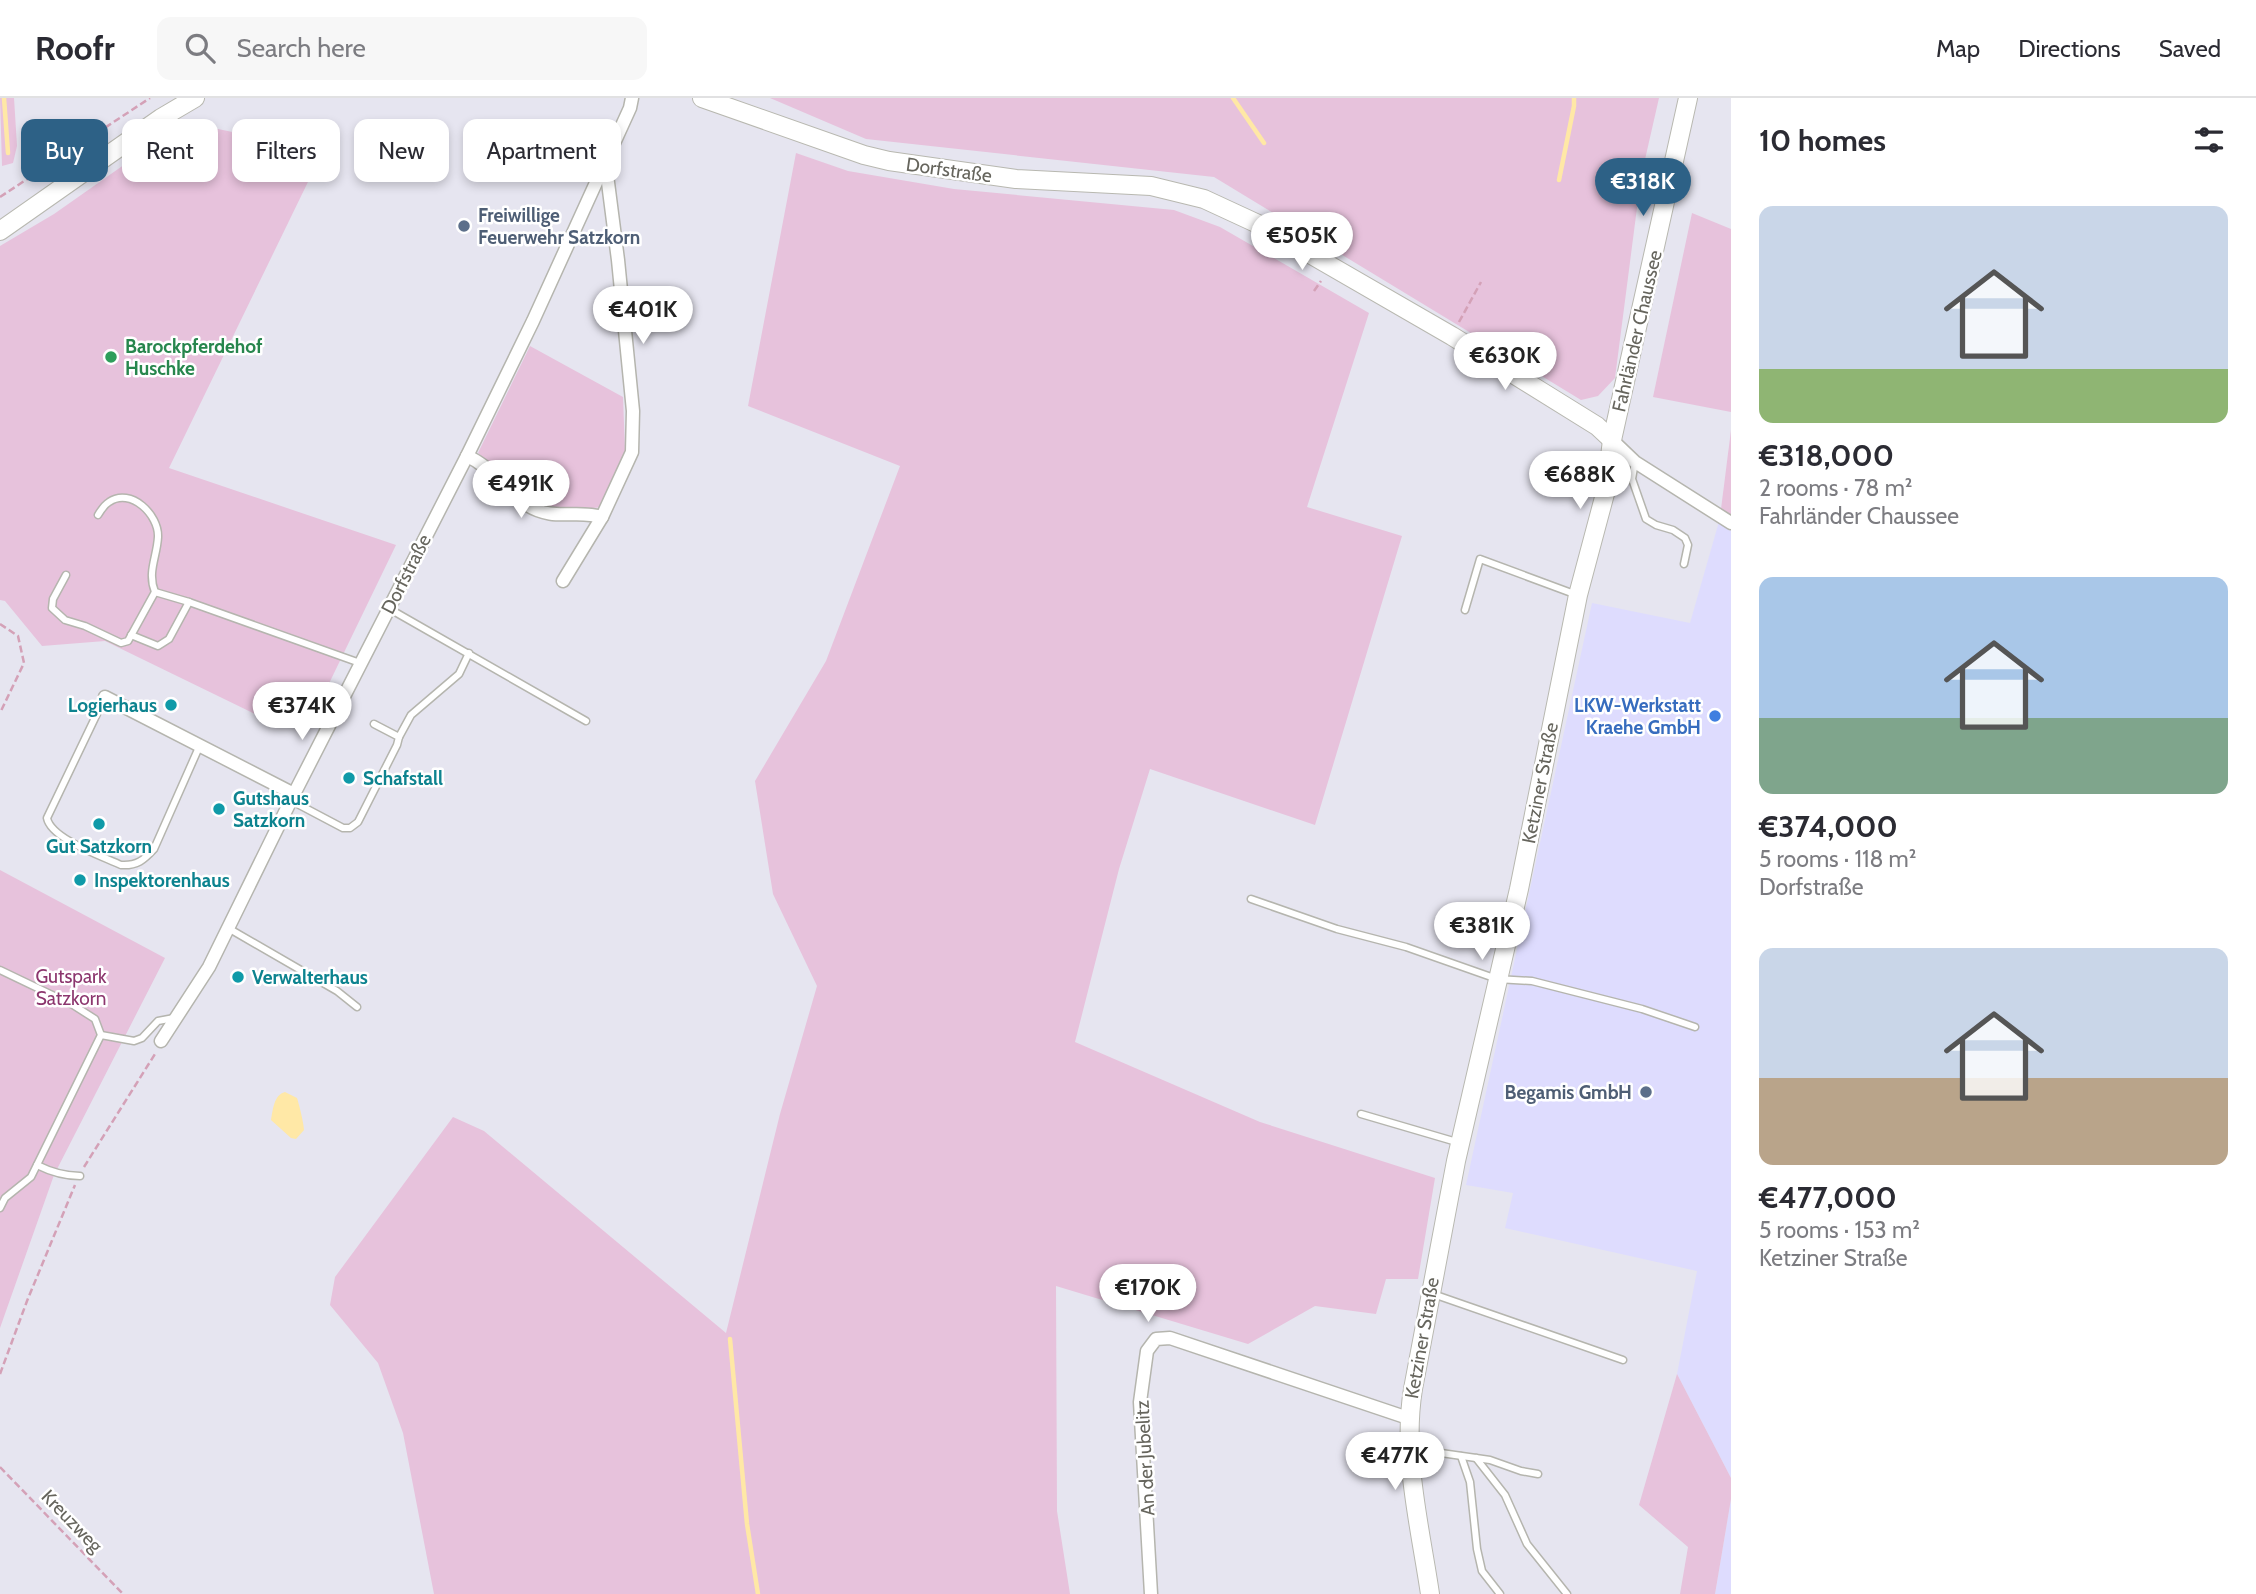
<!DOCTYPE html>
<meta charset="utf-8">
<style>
:root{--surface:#fff;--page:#f7f7f7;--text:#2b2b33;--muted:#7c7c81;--line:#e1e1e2;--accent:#2d6186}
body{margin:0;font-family:Cabin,sans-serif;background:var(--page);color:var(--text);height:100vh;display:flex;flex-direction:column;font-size:26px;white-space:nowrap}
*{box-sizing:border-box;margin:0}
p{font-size:23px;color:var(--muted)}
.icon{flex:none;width:38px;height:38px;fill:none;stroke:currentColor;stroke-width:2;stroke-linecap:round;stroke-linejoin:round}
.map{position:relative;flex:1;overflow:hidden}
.panel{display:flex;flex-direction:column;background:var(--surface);width:525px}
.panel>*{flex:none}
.guide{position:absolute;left:21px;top:21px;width:665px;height:63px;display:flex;gap:14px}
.price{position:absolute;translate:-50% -60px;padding:0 16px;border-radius:24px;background:#fff;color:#222;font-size:23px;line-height:46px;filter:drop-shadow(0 2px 4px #0008)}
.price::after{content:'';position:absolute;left:50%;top:42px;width:21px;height:16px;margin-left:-10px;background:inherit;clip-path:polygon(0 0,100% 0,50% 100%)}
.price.selected{background:var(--accent);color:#fff}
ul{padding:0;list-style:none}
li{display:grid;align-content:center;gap:14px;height:371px;padding:0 28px}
li span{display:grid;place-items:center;height:217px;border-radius:14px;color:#555}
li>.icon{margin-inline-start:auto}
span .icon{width:126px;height:126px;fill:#fffc;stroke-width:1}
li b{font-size:30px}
h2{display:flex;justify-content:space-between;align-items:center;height:84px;padding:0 28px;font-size:30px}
.pill{padding:0 24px;border-radius:14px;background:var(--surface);box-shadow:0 4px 10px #0003;font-size:24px;line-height:63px}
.pill.selected{background:var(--accent);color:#fff}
header{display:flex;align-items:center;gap:42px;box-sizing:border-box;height:98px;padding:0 35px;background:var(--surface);border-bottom:2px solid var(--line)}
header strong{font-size:33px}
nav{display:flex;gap:38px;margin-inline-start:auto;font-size:24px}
.search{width:490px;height:63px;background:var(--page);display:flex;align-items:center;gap:18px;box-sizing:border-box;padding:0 24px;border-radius:14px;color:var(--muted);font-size:26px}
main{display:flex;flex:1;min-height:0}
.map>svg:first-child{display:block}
</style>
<header>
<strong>Roofr</strong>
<div class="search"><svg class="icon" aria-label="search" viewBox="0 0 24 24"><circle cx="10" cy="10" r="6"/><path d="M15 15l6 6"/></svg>Search here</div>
<nav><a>Map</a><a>Directions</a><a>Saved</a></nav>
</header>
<main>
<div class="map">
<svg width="1731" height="1496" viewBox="0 0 1731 1496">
<rect width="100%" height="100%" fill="#e6e5f0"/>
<!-- commercial -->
<g fill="#dedcfe">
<path d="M 1720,420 L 1731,427 L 1731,1380 L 1677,1276 L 1697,1173 L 1505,1130 L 1513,1095 L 1466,1087 L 1592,505 L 1690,525 Z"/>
<path d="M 1731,1401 L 1731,1496 L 1715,1496 Z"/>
</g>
<!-- green -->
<g fill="#e7c2dc">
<path d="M 0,0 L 14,0 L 17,48 L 13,65 L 2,68 Z"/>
<path d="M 770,0 L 1659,0 L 1641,79 L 1615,280 L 1598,298 L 1581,302 L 1214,79 L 866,41 Z"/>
<path d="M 185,24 L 323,53 L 169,370 L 396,447 L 306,633 L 257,617 L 105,543 L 42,548 L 5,503 L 0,502 L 0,148 L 54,116 Z"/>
<path d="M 796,55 L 848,73 L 954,91 L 1174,112 L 1220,129 L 1369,215 L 1307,409 L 1402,438 L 1315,727 L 1150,671 L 1119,771 L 1075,944 L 1260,1024 L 1435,1080 L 1418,1181 L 1386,1181 L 1376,1216 L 1315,1208 L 1248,1246 L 1056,1188 L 1057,1413 L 1070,1496 L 434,1496 L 403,1335 L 378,1265 L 330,1207 L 335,1179 L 453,1019 L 484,1033 L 726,1235 L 780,1016 L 817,888 L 773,796 L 755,683 L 826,563 L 900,368 L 748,308 Z"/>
<path d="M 1692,115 L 1731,131 L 1731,314 L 1653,299 Z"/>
<path d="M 530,248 L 623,299 L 625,352 L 611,393 L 602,409 L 568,413 L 531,403 L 478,355 Z"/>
<path d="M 1731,332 L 1731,427 L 1720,419 Z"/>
<path d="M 0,772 L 165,860 L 54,1077 L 0,1230 Z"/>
<path d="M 1677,1276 L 1731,1380 L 1731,1401 L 1715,1496 L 1680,1496 L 1688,1449 L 1639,1407 Z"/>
</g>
<!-- water -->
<path fill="#ffe8a6" d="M 285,994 L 297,1000 C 299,1006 304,1026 304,1032 L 296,1041 L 291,1040 L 271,1022 C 273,1011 274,997 285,994 Z"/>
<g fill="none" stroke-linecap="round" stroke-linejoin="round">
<!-- stream -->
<g stroke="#ffe8a6" stroke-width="4.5">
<path d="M 4,0 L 8,55"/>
<path d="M 1233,0 L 1264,45"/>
<path d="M 1559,82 L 1574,8 L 1574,0"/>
<path d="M 730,1241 L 747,1426 L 758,1496"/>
</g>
<defs>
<g id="lane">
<path d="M 1635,364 L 1632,381 L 1646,421 L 1656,427 L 1673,432 L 1685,440 L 1688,447 L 1684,466"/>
<path d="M 98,417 C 101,412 104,407 109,404 C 131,389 159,417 158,439 C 157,459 147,474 155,494 L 189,504 L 360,565"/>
<path d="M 66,477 L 53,501 L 52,510 L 65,522 L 85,528 L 121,545 L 128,543 L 155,494"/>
<path d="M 388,510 L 586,623"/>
<path d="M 1465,512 L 1480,461 L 1577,497"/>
<path d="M 131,537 L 158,548 L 169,541 L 189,504"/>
<path d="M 105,599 L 47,720 C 51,741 102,758 121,767 C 137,768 144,762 154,751 L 200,647"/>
<path d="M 399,639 L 411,617 L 459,576 L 469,555"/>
<path d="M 290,702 L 343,730 L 350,730 L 358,724 L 397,647 L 399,639 L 374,626"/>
<path d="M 1251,801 L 1337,831 L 1406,849 L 1497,881 L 1532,883 L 1642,911 L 1695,929"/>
<path d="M 228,830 L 337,893 L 357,909"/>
<path d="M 0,872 L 73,907 L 95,921 L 101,937 L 31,1079 L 5,1100 L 0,1110"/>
<path d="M 101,937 L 134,943 L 142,940 L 158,923 L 174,920"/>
<path d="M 1361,1016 L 1460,1045"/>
<path d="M 37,1067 C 51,1074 64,1078 80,1078"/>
<path d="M 1433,1196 L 1623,1262"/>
<path d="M 1413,1351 L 1490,1362 L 1521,1373 L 1538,1376"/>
<path d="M 1461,1358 L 1470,1384 L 1477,1451 L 1482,1473 L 1500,1496"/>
<path d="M 1476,1360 L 1505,1397 L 1527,1446 L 1567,1496"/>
</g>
<g id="street">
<path d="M 1612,342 L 1635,364 L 1731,425"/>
<path d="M 467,358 C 492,369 505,392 527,407 C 554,424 576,411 602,419"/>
<path d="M 563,483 L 602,419 L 632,354 L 633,313 L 618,162 L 606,69"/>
<path d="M 105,599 L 294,696"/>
<path d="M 161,943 L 209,869 L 294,696 L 467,358 L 533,223 L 630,10 L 632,0"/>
<path d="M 1151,1496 L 1140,1304 L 1147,1253 L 1156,1241 L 1170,1240 L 1408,1320"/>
</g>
<g id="secondary">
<path d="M 702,0 L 864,57 L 889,63 L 1016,81 L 1151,88 L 1204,101 L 1258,126 L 1452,238 L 1597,328 L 1612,342"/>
<path d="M 0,133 L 161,20 L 195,0"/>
<path d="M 1430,1496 C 1420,1428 1402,1359 1413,1291 L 1456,1063 L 1519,791 L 1578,497 L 1606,392 L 1612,342 L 1688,0"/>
</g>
</defs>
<!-- lane casing -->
<use href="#lane" stroke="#b5b5ae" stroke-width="9"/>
<!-- street casing -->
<use href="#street" stroke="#b5b5ae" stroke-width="15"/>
<!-- secondary casing -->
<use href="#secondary" stroke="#b8b8b0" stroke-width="20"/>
<!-- path -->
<g stroke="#d4a1b7" stroke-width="2.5" stroke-dasharray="7 3.5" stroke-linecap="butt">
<path d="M 0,99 L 150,0"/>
<path d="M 1314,193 L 1321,183"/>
<path d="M 1459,224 L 1481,184"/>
<path d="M 0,526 L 18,538 L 24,565 L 0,615"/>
<path d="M 84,1069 L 155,956"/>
<path d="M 0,1276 L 27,1203 L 75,1087"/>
<path d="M 0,1369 L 123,1496"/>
</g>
<!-- lane -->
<use href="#lane" stroke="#fff" stroke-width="6"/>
<!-- street -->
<use href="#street" stroke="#fff" stroke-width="12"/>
<!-- secondary -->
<use href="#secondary" stroke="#fff" stroke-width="18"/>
</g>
<!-- markers -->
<g fill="#5c6f8a" stroke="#fff" stroke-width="2.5">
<circle cx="464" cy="128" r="7"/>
<circle cx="1646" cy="994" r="7"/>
</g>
<circle fill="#2e9e5b" stroke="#fff" stroke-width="2.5" cx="111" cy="259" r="7"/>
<g fill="#0f9aa8" stroke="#fff" stroke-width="2.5">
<circle cx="171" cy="607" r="7"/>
<circle cx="349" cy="680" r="7"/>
<circle cx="219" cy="711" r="7"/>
<circle cx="99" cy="726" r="7"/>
<circle cx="80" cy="782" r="7"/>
<circle cx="238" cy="879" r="7"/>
</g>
<circle fill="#3f7fe0" stroke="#fff" stroke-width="2.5" cx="1715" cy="618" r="7"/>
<g text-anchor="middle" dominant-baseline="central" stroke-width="5" stroke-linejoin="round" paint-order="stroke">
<!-- street labels -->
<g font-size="19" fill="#66655d" stroke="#fff">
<text transform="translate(949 72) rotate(8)">Dorfstraße</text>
<text transform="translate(1637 233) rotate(-77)">Fahrländer Chaussee</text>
<text transform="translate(406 476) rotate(-63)">Dorfstraße</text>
<text transform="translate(1540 685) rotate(-79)">Ketziner Straße</text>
<text transform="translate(1422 1240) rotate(-80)">Ketziner Straße</text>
<text transform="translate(1145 1360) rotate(-93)">An der Jubelitz</text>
<text transform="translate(72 1423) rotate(46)">Kreuzweg</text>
</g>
<!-- service labels -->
<g font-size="19" font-weight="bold" fill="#4e5e75" stroke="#fff" text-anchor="start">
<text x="478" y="117">Freiwillige<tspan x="478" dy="22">Feuerwehr Satzkorn</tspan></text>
<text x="1632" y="994" text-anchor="end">Begamis GmbH</text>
</g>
<!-- leisure labels -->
<g font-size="19" font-weight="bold" fill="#27864d" stroke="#fff" text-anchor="start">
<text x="125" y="248">Barockpferdehof<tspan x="125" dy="22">Huschke</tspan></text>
</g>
<!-- culture labels -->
<g font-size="19" font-weight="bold" fill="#0d838f" stroke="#fff" text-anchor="start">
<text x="157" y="607" text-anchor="end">Logierhaus</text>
<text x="363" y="680">Schafstall</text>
<text x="233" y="700">Gutshaus<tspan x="233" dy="22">Satzkorn</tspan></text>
<text x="99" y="748" text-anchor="middle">Gut Satzkorn</text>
<text x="94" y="782">Inspektorenhaus</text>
<text x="252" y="879">Verwalterhaus</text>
</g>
<!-- shop labels -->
<g font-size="19" font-weight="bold" fill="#366cbe" stroke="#fff" text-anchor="end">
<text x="1701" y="607">LKW-Werkstatt<tspan x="1701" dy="22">Kraehe GmbH</tspan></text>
</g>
<!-- park labels -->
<g font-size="19" fill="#8c366e" stroke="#fff">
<text x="71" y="878">Gutspark<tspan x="71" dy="22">Satzkorn</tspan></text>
</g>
</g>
</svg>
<b class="price selected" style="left:1643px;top:120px">€318K</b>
<b class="price" style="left:1302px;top:174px">€505K</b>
<b class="price" style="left:643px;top:248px">€401K</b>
<b class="price" style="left:1505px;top:294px">€630K</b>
<b class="price" style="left:1580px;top:413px">€688K</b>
<b class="price" style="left:521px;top:422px">€491K</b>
<b class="price" style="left:302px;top:644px">€374K</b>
<b class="price" style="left:1482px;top:864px">€381K</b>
<b class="price" style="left:1148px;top:1226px">€170K</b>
<b class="price" style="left:1395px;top:1394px">€477K</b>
<div class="guide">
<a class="pill selected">Buy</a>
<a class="pill">Rent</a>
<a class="pill">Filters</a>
<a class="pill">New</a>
<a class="pill">Apartment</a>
</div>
</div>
<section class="panel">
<h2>10 homes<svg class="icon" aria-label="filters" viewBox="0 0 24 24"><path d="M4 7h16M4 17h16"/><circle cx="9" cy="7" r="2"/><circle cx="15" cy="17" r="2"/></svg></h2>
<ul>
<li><span style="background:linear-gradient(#c9d6e8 75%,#8fb573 0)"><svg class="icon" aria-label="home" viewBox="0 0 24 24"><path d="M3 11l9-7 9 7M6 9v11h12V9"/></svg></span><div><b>€318,000</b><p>2 rooms · 78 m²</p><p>Fahrländer Chaussee</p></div></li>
<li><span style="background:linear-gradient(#a9c7e8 65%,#7fa58c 0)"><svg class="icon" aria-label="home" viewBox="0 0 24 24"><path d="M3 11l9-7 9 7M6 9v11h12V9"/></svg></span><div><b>€374,000</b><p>5 rooms · 118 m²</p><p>Dorfstraße</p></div></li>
<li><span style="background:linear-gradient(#c9d6e8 60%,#b9a48a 0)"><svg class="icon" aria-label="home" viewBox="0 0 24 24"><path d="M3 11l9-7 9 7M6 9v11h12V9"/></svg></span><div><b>€477,000</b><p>5 rooms · 153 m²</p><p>Ketziner Straße</p></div></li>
</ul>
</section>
</main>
